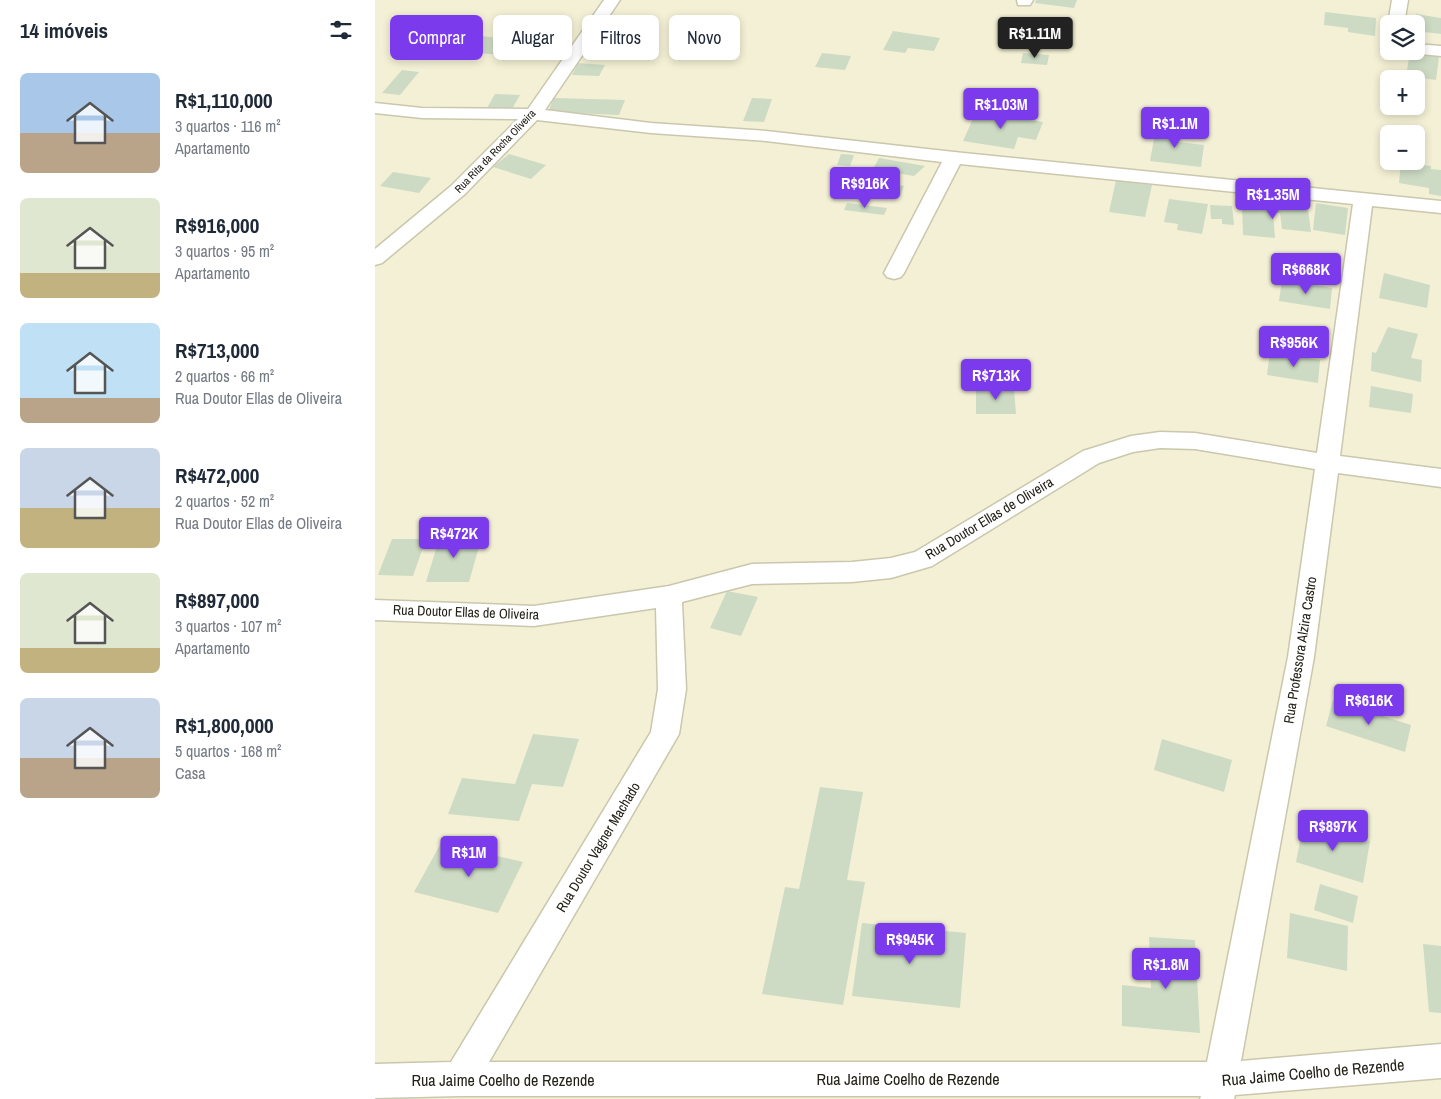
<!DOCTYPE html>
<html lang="pt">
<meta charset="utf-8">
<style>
:root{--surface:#fff;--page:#f2f2f3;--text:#1f2937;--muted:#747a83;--accent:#7c3aed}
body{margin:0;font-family:"Archivo Narrow",sans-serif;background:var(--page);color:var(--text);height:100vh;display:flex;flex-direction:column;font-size:19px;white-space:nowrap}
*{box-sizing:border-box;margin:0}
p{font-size:16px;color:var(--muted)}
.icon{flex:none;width:28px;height:28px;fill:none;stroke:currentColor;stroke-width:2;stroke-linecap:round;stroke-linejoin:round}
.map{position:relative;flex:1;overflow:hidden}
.details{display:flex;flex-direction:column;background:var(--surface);width:375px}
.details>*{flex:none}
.banner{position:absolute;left:15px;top:15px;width:475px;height:45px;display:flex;gap:10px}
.controls{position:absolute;left:1005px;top:15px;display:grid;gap:10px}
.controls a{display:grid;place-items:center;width:45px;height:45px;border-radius:8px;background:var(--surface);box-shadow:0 2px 8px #0003;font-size:25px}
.price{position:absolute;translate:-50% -42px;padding:0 11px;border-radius:5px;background:var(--accent);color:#fff;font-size:16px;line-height:32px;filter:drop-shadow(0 1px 2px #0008)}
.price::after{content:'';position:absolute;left:50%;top:30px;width:15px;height:11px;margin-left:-8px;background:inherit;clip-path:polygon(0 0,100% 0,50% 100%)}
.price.active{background:#222;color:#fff}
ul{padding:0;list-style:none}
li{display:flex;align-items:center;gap:15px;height:125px;padding:0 20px}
li span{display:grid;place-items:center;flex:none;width:140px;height:100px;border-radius:8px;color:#555}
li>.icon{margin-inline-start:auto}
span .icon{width:60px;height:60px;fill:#fffc;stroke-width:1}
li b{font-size:21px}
h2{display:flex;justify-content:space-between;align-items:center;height:60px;padding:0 20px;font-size:21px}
.chip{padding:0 18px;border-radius:8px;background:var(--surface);box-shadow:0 2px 8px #0003;font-size:18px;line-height:45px}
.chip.active{background:var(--accent);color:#fff}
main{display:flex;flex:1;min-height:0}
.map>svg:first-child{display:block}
</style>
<main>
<section class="details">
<h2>14 imóveis<svg class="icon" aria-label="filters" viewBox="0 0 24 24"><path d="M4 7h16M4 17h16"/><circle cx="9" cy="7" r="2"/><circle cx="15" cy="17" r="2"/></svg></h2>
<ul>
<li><span style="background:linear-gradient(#a9c7e8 60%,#b9a48a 0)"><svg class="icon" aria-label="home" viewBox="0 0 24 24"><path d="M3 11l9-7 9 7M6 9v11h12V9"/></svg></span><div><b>R$1,110,000</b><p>3 quartos · 116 m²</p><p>Apartamento</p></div></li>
<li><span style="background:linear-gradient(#dfe7d0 75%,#c2b280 0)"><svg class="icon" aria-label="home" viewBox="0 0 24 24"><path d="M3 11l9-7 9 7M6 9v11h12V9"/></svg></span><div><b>R$916,000</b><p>3 quartos · 95 m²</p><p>Apartamento</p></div></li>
<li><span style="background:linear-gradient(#bfe0f5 75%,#b9a48a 0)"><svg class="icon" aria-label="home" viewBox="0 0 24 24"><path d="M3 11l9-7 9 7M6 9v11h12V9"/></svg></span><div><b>R$713,000</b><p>2 quartos · 66 m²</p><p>Rua Doutor Ellas de Oliveira</p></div></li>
<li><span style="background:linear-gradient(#c9d6e8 60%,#c2b280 0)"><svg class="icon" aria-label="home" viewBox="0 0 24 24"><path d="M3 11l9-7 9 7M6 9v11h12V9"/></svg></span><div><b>R$472,000</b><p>2 quartos · 52 m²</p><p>Rua Doutor Ellas de Oliveira</p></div></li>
<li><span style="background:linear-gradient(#dfe7d0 75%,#c2b280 0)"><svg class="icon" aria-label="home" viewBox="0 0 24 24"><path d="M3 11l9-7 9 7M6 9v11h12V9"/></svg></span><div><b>R$897,000</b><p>3 quartos · 107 m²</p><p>Apartamento</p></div></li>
<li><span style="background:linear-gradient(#c9d6e8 60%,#b9a48a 0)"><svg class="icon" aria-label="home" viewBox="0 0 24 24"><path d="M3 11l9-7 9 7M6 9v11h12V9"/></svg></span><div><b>R$1,800,000</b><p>5 quartos · 168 m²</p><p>Casa</p></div></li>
</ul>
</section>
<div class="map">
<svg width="1066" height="1099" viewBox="0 0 1066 1099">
<rect width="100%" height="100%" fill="#f3f0d5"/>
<!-- building -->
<g fill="#cddbc4">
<path d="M 661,0 L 702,0 L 699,8 L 660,3 Z"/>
<path d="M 950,12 L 1001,18 L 1000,36 L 973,32 L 973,28 L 949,25 Z"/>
<path d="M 1041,14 L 1066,18 L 1066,34 L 1041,31 Z"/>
<path d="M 167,15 L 191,17 L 186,22 L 163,20 Z"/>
<path d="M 518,31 L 565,38 L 559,51 L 533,48 L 530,53 L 508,50 Z"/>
<path d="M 105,36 L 157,41 L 146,57 L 93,52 Z"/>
<path d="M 1035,52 L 1064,57 L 1061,80 L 1031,76 Z"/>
<path d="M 447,53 L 476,56 L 470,70 L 440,67 Z"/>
<path d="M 648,53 L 674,55 L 672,65 L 646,63 Z"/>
<path d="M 203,63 L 230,65 L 224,76 L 197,75 Z"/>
<path d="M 27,70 L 44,72 L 25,95 L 7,93 Z"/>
<path d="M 120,94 L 145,95 L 137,109 L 112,108 Z"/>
<path d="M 179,98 L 250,100 L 244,115 L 173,112 Z"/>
<path d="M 377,98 L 397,99 L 389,122 L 368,121 Z"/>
<path d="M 601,112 L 668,122 L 661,140 L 643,137 L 639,149 L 588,141 Z"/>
<path d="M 781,128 L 805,130 L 803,142 L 829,145 L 826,167 L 775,161 Z"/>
<path d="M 134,154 L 171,165 L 156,179 L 118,167 Z"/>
<path d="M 466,154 L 479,155 L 475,166 L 462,165 Z"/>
<path d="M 504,158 L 550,166 L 539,176 L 498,169 Z"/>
<path d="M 1026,162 L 1056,166 L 1056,169 L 1066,170 L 1066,196 L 1054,194 L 1054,188 L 1024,183 Z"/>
<path d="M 18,172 L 56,178 L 44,193 L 5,186 Z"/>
<path d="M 483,179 L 529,186 L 525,196 L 478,189 Z"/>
<path d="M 741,180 L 777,185 L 770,217 L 734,212 Z"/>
<path d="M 794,199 L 833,204 L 827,234 L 802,230 L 803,224 L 789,222 Z"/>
<path d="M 472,203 L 512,208 L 509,215 L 469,210 Z"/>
<path d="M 941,203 L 973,208 L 970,235 L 938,230 Z"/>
<path d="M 867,204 L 933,209 L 936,232 L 907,229 L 905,213 L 898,213 L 900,238 L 868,235 Z"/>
<path d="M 835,205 L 857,206 L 859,225 L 847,224 L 847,219 L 836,219 Z"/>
<path d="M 1009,273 L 1055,285 L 1052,308 L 1004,298 Z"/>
<path d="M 907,280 L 957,288 L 955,309 L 904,301 Z"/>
<path d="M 1013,327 L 1043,334 L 1036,358 L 1047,360 L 1046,382 L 996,371 L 997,352 L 1001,353 Z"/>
<path d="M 895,352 L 945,360 L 943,383 L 892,375 Z"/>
<path d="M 996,386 L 1038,394 L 1036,413 L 994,407 Z"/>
<path d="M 601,388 L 639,388 L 641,414 L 601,414 Z"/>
<path d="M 65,536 L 107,536 L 94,582 L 51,582 Z"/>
<path d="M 17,539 L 51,539 L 38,576 L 3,575 Z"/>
<path d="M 352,591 L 383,597 L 366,636 L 335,628 Z"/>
<path d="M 958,700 L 1036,725 L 1030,752 L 951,726 Z"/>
<path d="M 158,734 L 204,739 L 188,787 L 157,784 L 144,821 L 73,814 L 87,778 L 140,784 Z"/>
<path d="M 787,739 L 857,760 L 849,792 L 779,770 Z"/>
<path d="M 445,787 L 488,792 L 472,880 L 490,882 L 468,1005 L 387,994 L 410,887 L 424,889 Z"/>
<path d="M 929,821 L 995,841 L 988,883 L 921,862 Z"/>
<path d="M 66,843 L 148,862 L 123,913 L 39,892 Z"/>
<path d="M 945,884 L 983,896 L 978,923 L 939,910 Z"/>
<path d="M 915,913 L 973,926 L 972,971 L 912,958 Z"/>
<path d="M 487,923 L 591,933 L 585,1008 L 477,996 Z"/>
<path d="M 774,937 L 820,940 L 825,1033 L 747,1026 L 747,985 L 776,988 Z"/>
<path d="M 1048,944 L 1066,946 L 1066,1013 L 1054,1012 Z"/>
</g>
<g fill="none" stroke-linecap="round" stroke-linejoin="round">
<defs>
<g id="minor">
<path d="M 229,0 L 245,0 L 170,110 L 276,123 L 391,131 L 579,152 L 1066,201 L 1066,213 L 997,206 L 965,456 L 1066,469 L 1066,487 L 963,473 L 939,657 L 866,1061 L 1066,1044 L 1066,1078 L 860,1095 L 859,1099 L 825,1099 L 826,1096 L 85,1096 L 0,1098 L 0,1064 L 76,1062 L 276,732 L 283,689 L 281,608 L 159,626 L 0,620 L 0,600 L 159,606 L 294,586 L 377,564 L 477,562 L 516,558 L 540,552 L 708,451 L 756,436 L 785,432 L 820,433 L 942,453 L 978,204 L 585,164 L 529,273 L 526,277 L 519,279 L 512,277 L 509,273 L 567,162 L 391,141 L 276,133 L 162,120 L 90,194 L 7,263 L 0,265 L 0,249 L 76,186 L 143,119 L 47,118 L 0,113 L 0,103 L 47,108 L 153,109 ZM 785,448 L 820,449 L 940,469 L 913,657 L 832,1062 L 114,1062 L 304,734 L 311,689 L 307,602 L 377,584 L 477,582 L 516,578 L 557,566 L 724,463 L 758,452 Z"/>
<path d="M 642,0 L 658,0 L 655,5 L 643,5 Z"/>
<path d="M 1017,0 L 1033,0 L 1029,24 L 1013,24 Z"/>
<path d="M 1041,44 L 1066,46 L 1066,56 L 1035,53 L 1041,51 Z"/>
</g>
</defs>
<!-- minor casing -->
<use href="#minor" stroke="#cac7ad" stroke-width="3"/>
<!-- minor -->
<use href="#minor" fill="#fff" fill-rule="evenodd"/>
</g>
<g text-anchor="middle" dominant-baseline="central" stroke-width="5" stroke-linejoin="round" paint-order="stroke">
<!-- far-street labels -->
<g font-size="11" fill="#232118" stroke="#fff">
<text transform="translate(120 151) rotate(-46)">Rua Rita da Rocha Oliveira</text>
</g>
<!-- street labels -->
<g font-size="14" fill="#232118" stroke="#fff">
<text transform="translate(614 518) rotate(-31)">Rua Doutor Ellas de Oliveira</text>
<text transform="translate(91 612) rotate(2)">Rua Doutor Ellas de Oliveira</text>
<text transform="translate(925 650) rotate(-81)">Rua Professora Alzira Castro</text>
<text transform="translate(223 847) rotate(-59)">Rua Doutor Vagner Machado</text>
</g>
<!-- near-street labels -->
<g font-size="16" fill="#232118" stroke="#fff">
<text transform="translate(938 1072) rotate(-5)">Rua Jaime Coelho de Rezende</text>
<text x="533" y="1079">Rua Jaime Coelho de Rezende</text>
<text x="128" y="1080">Rua Jaime Coelho de Rezende</text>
</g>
</g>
</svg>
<div class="controls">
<a><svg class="icon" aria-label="layers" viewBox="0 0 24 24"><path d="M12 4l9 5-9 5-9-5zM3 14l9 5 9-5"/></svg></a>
<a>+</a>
<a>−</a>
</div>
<b class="price active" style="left:660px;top:59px">R$1.11M</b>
<b class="price" style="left:626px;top:130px">R$1.03M</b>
<b class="price" style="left:800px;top:149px">R$1.1M</b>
<b class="price" style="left:490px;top:209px">R$916K</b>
<b class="price" style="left:898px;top:220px">R$1.35M</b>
<b class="price" style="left:931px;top:295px">R$668K</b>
<b class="price" style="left:919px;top:368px">R$956K</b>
<b class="price" style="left:621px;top:401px">R$713K</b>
<b class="price" style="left:79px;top:559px">R$472K</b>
<b class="price" style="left:994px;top:726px">R$616K</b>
<b class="price" style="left:958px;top:852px">R$897K</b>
<b class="price" style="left:94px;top:878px">R$1M</b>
<b class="price" style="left:535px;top:965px">R$945K</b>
<b class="price" style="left:791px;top:990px">R$1.8M</b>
<div class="banner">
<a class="chip active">Comprar</a>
<a class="chip">Alugar</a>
<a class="chip">Filtros</a>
<a class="chip">Novo</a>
</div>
</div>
</main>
